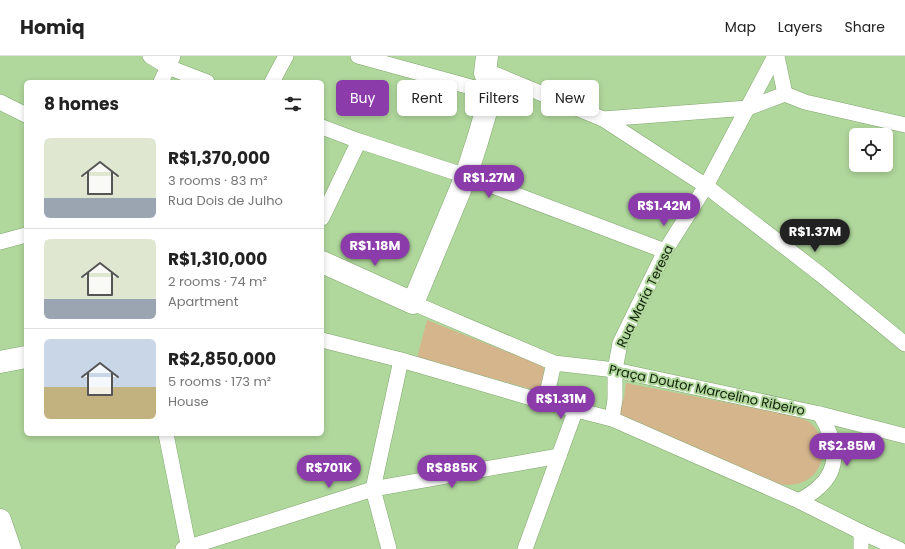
<!DOCTYPE html>
<meta charset="utf-8">
<style>
:root{--surface:#fff;--page:#f2f2f2;--text:#222;--muted:#767676;--line:#e0e0e0;--accent:#8c3bab}
body{margin:0;font-family:Poppins,sans-serif;background:var(--page);color:var(--text);height:100vh;display:flex;flex-direction:column;font-size:15px;white-space:nowrap}
*{box-sizing:border-box;margin:0}
p{font-size:13px;color:var(--muted)}
.icon{flex:none;width:22px;height:22px;fill:none;stroke:currentColor;stroke-width:2;stroke-linecap:round;stroke-linejoin:round}
.map{position:relative;flex:1;overflow:hidden}
.sheet{position:absolute;left:24px;top:24px;width:300px;height:356px;display:flex;flex-direction:column;background:var(--surface);border-radius:6px;box-shadow:0 2px 6px #0003}
.sheet>*{flex:none}
.guide{position:absolute;left:336px;top:24px;width:380px;height:36px;display:flex;gap:8px}
.tools{position:absolute;left:849px;top:72px;display:grid;gap:8px}
.tools a{display:grid;place-items:center;width:44px;height:44px;border-radius:6px;background:var(--surface);box-shadow:0 2px 6px #0003;font-size:20px}
.price{position:absolute;translate:-50% -34px;padding:0 9px;border-radius:14px;background:var(--accent);color:#fff;font-size:13px;line-height:26px;filter:drop-shadow(0 1px 2px #0008)}
.price::after{content:'';position:absolute;left:50%;top:24px;width:12px;height:9px;margin-left:-6px;background:inherit;clip-path:polygon(0 0,100% 0,50% 100%)}
.price.selected{background:#222;color:#fff}
ul{padding:0;list-style:none}
li{display:flex;align-items:center;gap:12px;height:100px;padding:0 20px}
li+li{border-top:1px solid var(--line)}
li span{display:grid;place-items:center;flex:none;width:112px;height:80px;border-radius:6px;color:#555}
li>.icon{margin-inline-start:auto}
span .icon{width:48px;height:48px;fill:#fffc;stroke-width:1}
li b{font-size:17px}
h2{display:flex;justify-content:space-between;align-items:center;height:48px;padding:0 20px;font-size:17px}
.pill{padding:0 14px;border-radius:6px;background:var(--surface);box-shadow:0 2px 6px #0003;font-size:14px;line-height:36px}
.pill.selected{background:var(--accent);color:#fff}
header{display:flex;align-items:center;gap:24px;box-sizing:border-box;height:56px;padding:0 20px;background:var(--surface);border-bottom:1px solid var(--line)}
header strong{font-size:19px}
nav{display:flex;gap:22px;margin-inline-start:auto;font-size:14px}
.map>svg:first-child{display:block}
</style>
<header>
<strong>Homiq</strong>
<nav><a>Map</a><a>Layers</a><a>Share</a></nav>
</header>
<div class="map">
<svg width="905" height="493" viewBox="0 0 905 493">
<rect width="100%" height="100%" fill="#b0d79c"/>
<!-- green -->
<g fill="#d4b58c">
<path d="M 427,264 L 543,310 C 547,321 546,327 538,335 L 417,302 Z"/>
<path d="M 626,327 L 794,360 C 799,362 805,363 809,366 C 826,378 828,407 811,421 C 801,429 790,430 779,428 L 617,358 L 624,342 Z"/>
</g>
<g fill="none" stroke-linecap="round" stroke-linejoin="round">
<defs>
<g id="street">
<path d="M 150,0 L 168,11 L 207,26"/>
<path d="M 358,0 L 489,36"/>
<path d="M 777,0 L 785,38"/>
<path d="M 485,17 L 497,19 L 603,63 L 748,52 L 785,38"/>
<path d="M 161,26 L 173,0"/>
<path d="M 272,26 L 286,0"/>
<path d="M 785,38 L 805,46 L 905,69"/>
<path d="M 0,46 L 26,59"/>
<path d="M 603,63 L 706,130 L 820,218 L 905,288"/>
<path d="M 322,71 L 359,85 L 466,120 L 665,195"/>
<path d="M 322,162 L 359,85"/>
<path d="M 0,186 L 26,179"/>
<path d="M 413,247 L 554,307 L 615,314 L 820,358 L 905,380"/>
<path d="M 322,284 L 401,304 L 545,346 L 612,363 L 799,445 L 861,476 L 899,493"/>
<path d="M 545,346 L 554,307"/>
<path d="M 612,363 L 615,343 L 615,314 L 620,287 L 665,195 L 706,130 L 775,0"/>
<path d="M 166,378 L 189,493"/>
<path d="M 799,445 C 806,441 813,437 819,431 C 843,410 834,381 820,358"/>
<path d="M 183,493 L 373,433 L 401,304"/>
<path d="M 389,493 L 373,433 L 559,400"/>
<path d="M 525,493 L 576,353"/>
<path d="M 861,493 L 861,476"/>
</g>
<g id="secondary">
<path d="M 322,206 L 413,247 L 466,120 L 477,86 L 485,59 L 489,36 L 490,30 L 485,17 L 487,0"/>
<path d="M 0,306 L 26,301"/>
</g>
<path id="primary" d="M 0,464 L 10,493"/>
</defs>
<!-- street casing -->
<use href="#street" stroke="#81a76e" stroke-width="16"/>
<!-- secondary casing -->
<use href="#secondary" stroke="#81a76e" stroke-width="23"/>
<!-- primary casing -->
<use href="#primary" stroke="#81a76e" stroke-width="23"/>
<!-- street -->
<use href="#street" stroke="#fff" stroke-width="15"/>
<!-- secondary -->
<use href="#secondary" stroke="#fff" stroke-width="22"/>
<!-- primary -->
<use href="#primary" stroke="#fff" stroke-width="22"/>
</g>
<g text-anchor="middle" dominant-baseline="central" stroke-width="4" stroke-linejoin="round" paint-order="stroke">
<!-- street labels -->
<g font-size="13" fill="#13210a" stroke="#b0d79c">
<text transform="translate(645 240) rotate(-64)">Rua Maria Teresa</text>
<text transform="translate(707 334) rotate(12)">Praça Doutor Marcelino Ribeiro</text>
</g>
</g>
</svg>
<div class="tools">
<a><svg class="icon" aria-label="locate" viewBox="0 0 24 24"><circle cx="12" cy="12" r="6"/><path d="M12 2v4M12 18v4M2 12h4M18 12h4"/></svg></a>
</div>
<b class="price" style="left:489px;top:143px">R$1.27M</b>
<b class="price" style="left:664px;top:171px">R$1.42M</b>
<b class="price selected" style="left:815px;top:197px">R$1.37M</b>
<b class="price" style="left:375px;top:211px">R$1.18M</b>
<b class="price" style="left:561px;top:364px">R$1.31M</b>
<b class="price" style="left:847px;top:411px">R$2.85M</b>
<b class="price" style="left:329px;top:433px">R$701K</b>
<b class="price" style="left:452px;top:433px">R$885K</b>
<div class="guide">
<a class="pill selected">Buy</a>
<a class="pill">Rent</a>
<a class="pill">Filters</a>
<a class="pill">New</a>
</div>
<section class="sheet">
<h2>8 homes<svg class="icon" aria-label="filters" viewBox="0 0 24 24"><path d="M4 7h16M4 17h16"/><circle cx="9" cy="7" r="2"/><circle cx="15" cy="17" r="2"/></svg></h2>
<ul>
<li><span style="background:linear-gradient(#dfe7d0 75%,#9aa5b1 0)"><svg class="icon" aria-label="home" viewBox="0 0 24 24"><path d="M3 11l9-7 9 7M6 9v11h12V9"/></svg></span><div><b>R$1,370,000</b><p>3 rooms · 83 m²</p><p>Rua Dois de Julho</p></div></li>
<li><span style="background:linear-gradient(#dfe7d0 75%,#9aa5b1 0)"><svg class="icon" aria-label="home" viewBox="0 0 24 24"><path d="M3 11l9-7 9 7M6 9v11h12V9"/></svg></span><div><b>R$1,310,000</b><p>2 rooms · 74 m²</p><p>Apartment</p></div></li>
<li><span style="background:linear-gradient(#c9d6e8 60%,#c2b280 0)"><svg class="icon" aria-label="home" viewBox="0 0 24 24"><path d="M3 11l9-7 9 7M6 9v11h12V9"/></svg></span><div><b>R$2,850,000</b><p>5 rooms · 173 m²</p><p>House</p></div></li>
</ul>
</section>
</div>
